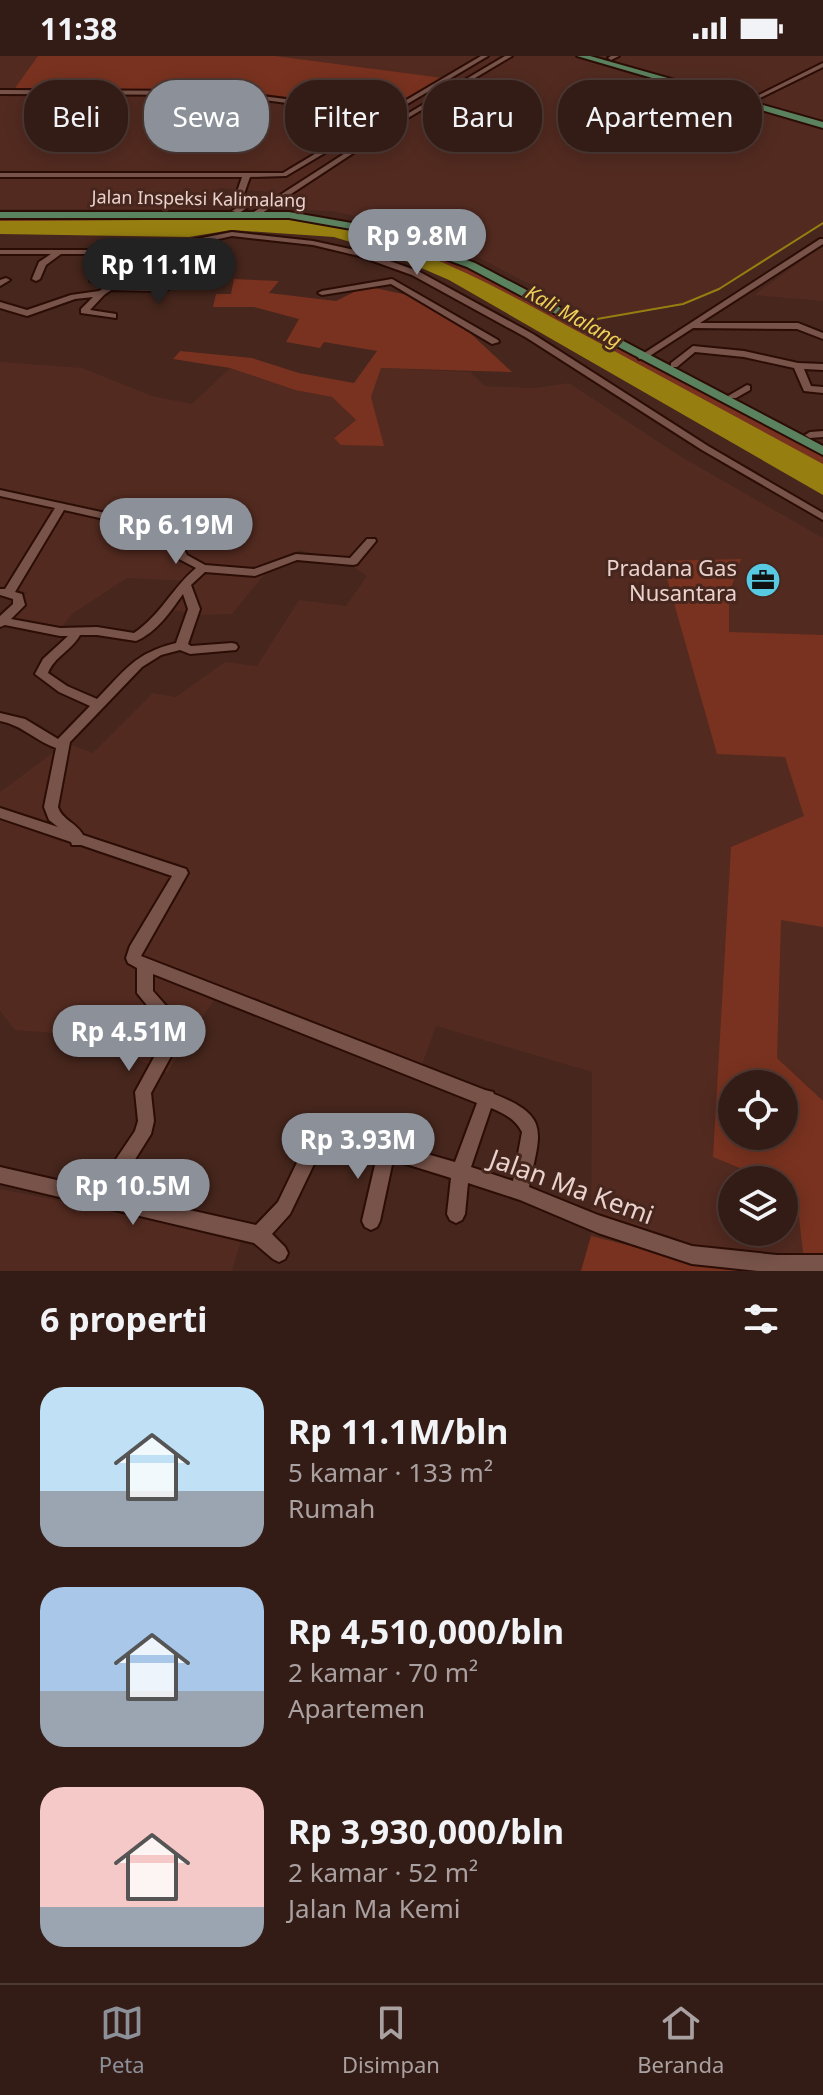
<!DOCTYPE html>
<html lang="id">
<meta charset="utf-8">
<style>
:root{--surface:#341c16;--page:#3f2923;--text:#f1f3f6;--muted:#a9a1a1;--line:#4e3a35;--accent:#8c9099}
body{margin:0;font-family:"Noto Sans",sans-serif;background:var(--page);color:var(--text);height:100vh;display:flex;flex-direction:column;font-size:30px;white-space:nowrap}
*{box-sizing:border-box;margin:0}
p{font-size:26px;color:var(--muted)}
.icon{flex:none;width:44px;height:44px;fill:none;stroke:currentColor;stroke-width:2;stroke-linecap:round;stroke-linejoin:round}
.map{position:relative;height:1215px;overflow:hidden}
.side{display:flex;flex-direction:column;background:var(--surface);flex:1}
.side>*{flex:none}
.hud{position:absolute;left:24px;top:24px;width:776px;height:72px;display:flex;gap:16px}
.fabs{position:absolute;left:718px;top:1014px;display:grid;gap:16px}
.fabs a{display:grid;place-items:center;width:80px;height:80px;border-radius:50%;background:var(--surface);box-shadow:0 4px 20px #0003,0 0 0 2px var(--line);font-size:40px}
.price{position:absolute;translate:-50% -68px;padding:0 18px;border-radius:28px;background:var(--accent);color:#fff;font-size:26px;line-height:52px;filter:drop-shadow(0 2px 4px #0008)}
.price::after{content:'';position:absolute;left:50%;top:48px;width:24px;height:18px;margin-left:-12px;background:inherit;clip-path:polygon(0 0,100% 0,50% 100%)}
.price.selected{background:#222;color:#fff}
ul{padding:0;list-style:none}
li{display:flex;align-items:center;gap:24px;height:200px;padding:0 40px}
li span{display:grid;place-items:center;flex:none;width:224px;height:160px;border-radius:24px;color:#555}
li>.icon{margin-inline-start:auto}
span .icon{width:96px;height:96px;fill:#fffc;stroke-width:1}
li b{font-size:34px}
h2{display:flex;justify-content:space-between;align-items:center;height:96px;padding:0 40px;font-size:34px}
.pill{padding:0 28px;border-radius:32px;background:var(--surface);box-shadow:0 4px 20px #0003,0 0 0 2px var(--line);font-size:28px;line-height:72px}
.pill.selected{background:var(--accent);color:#fff}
.status{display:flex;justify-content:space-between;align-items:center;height:56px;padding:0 40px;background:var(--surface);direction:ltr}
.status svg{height:22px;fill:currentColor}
.tab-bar{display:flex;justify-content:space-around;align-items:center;height:112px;border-top:2px solid var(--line);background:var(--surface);font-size:22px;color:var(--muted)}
.tab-bar a{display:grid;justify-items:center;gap:4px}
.tab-bar .selected{color:var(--accent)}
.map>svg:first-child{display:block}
</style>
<div class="status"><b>11:38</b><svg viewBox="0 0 49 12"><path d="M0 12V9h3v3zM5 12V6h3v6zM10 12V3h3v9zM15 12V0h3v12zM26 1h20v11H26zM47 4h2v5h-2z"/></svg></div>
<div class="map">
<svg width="823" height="1215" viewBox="0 0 823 1215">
<rect width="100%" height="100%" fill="#46261d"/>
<!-- built -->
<g fill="#522a20" fill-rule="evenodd">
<path d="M 0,0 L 823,0 L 823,168 L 719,233 L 683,248 L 597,263 L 460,192 L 386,167 L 332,155 L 248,152 L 268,136 L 219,132 L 202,153 L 0,153 Z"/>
<path d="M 823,189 L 823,245 L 754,239 Z"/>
<path d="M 0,306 L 82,312 L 152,340 L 192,348 L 230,312 L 295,334 L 332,341 L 356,364 L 334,381 L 341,388 L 383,390 L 371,341 L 381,312 L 470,316 L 485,330 L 536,332 L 569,327 L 680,400 L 823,482 L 823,1215 L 581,1215 L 591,1180 L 592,1016 L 436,970 L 421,1012 L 215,942 L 167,1017 L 88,980 L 15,974 L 0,955 L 0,736 L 66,687 L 93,697 L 153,637 L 176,641 L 225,606 L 257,610 L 299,544 L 346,550 L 367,520 L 346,506 L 299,494 L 276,504 L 232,558 L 198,559 L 173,554 L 189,525 L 127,522 L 72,558 L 61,572 L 5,563 L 27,536 L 0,530 ZM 732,1028 L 784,1028 L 784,1080 L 732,1080 ZM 732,1124 L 784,1124 L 784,1176 L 732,1176 Z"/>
<path d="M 0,1133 L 242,1181 L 232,1215 L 0,1215 Z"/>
</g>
<!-- green -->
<g fill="#79321f" fill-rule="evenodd">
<path d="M 38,0 L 275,0 L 443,22 L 390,51 L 377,54 L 223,35 L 15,32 Z"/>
<path d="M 0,159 L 253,159 L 329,164 L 443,197 L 823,395 L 823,408 L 486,228 L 416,193 L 380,181 L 289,163 L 0,165 Z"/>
<path d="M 234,223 L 279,225 L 269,237 L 336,245 L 366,230 L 412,240 L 469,276 L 512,316 L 381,312 L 371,341 L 384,390 L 341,389 L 334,382 L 356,364 L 332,341 L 295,334 L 230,312 L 173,303 L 180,295 L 252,302 L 299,317 L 354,327 L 377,295 L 324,286 L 320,292 L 286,286 L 299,263 L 254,251 L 213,251 L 216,238 L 231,238 Z"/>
<path d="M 741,503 L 729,538 L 729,576 L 823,579 L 823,871 L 781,864 L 777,1002 L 823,1045 L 823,1215 L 581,1215 L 591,1180 L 694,1206 L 805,1213 L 796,1135 L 784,1130 L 784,1124 L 769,1124 L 713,1101 L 731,791 L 804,760 L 785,701 L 717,698 L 662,505 ZM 732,1028 L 784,1028 L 784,1080 L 732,1080 Z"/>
</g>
<!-- water -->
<path fill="#967f10" d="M 289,163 C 406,178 490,228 592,283 C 669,325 746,366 823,408 L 823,439 L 449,224 L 389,198 L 334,181 L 231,174 L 189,181 L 0,178 L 0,165 Z"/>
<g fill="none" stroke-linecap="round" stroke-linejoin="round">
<!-- stream -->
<path stroke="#967f10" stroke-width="2" d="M 597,263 L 683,248 L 719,233 L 823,167"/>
<!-- river -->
<path fill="#967f10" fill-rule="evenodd" d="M 0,169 L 78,169 L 84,172 L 78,175 L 0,175 Z"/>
<defs>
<g id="minor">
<path d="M 481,0 L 488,0 L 286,120 L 250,121 L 244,138 L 237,136 L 242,121 L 0,121 L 0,117 L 283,117 L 380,59 L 224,39 L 0,38 L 0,34 L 224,35 L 386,56 Z"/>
<path d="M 505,0 L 512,0 L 396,69 L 256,161 L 249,159 L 392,67 Z"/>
<path d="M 611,0 L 619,0 L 611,4 L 608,2 Z"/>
<path d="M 823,7 L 823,11 L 756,44 L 751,43 Z"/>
<path d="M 249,144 L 256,146 L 239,157 L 232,155 Z"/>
<path d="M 232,176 L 313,185 L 364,196 L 418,215 L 533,278 L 708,390 L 823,457 L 823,464 L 702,394 L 527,282 L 412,219 L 359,200 L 313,189 L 232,180 L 187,190 L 156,208 L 181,213 L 181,217 L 150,212 L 119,230 L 163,231 L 189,214 L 195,214 L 195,218 L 165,235 L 111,234 L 104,239 L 90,254 L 116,258 L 116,262 L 81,257 L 81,253 L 93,241 L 75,243 L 27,260 L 0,252 L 0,246 L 27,254 L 71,239 L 99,235 L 106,231 L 90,225 L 90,221 L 96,221 L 111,227 L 162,198 L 61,198 L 46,209 L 40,223 L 36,225 L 32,223 L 39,206 L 51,198 L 0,198 L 0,194 L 170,194 L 182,186 Z"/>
<path d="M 820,183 L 823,183 L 823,188 L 700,267 L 798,267 L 823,277 L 823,283 L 797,273 L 693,272 L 645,303 L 639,303 L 638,301 Z"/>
<path d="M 6,222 L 10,224 L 0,230 L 0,224 Z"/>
<path d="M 392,223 L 498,284 L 499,286 L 492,288 L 391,228 L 322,239 L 318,237 L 322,235 Z"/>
<path d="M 693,290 L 744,295 L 798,307 L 823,308 L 823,314 L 804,313 L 811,330 L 823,331 L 823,337 L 804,335 L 794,312 L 744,301 L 695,296 L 677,311 L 671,311 L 671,307 Z"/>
<path d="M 747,329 L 750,330 L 750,334 L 736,342 L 730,342 L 728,340 Z"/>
<path d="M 823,375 L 823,381 L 810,382 L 805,379 L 810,376 Z"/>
<path d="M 0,434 L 115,459 L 175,477 L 187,499 L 205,509 L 254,513 L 296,498 L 350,502 L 367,483 L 375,483 L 376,485 L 357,508 L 353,509 L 297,504 L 255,520 L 205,516 L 191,529 L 200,553 L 188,588 L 191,590 L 232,587 L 236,588 L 238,591 L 236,594 L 190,598 L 180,594 L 161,599 L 142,611 L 70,686 L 58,751 C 62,764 77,767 83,779 L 186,813 L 188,817 L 141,900 L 485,1034 L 493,1036 L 494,1038 C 553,1061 539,1078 529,1131 L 598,1159 L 692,1190 L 777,1199 L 823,1199 L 823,1215 L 758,1215 L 692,1208 L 598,1177 L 520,1144 L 468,1127 L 465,1158 L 462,1164 L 456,1167 L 450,1164 L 447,1158 L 451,1122 L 393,1104 L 380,1165 L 377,1171 L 371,1174 L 365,1171 L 362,1165 L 377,1100 L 360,1095 L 323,1100 L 315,1106 L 290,1158 L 272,1178 L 285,1191 L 288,1197 L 285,1203 L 279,1206 L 273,1203 L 254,1187 L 0,1127 L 0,1111 L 96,1133 L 135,1075 L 138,1065 L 135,1036 L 165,981 L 163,969 L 137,937 L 137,912 L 128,907 L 126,902 L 130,890 L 172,820 L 81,789 L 72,789 L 71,786 L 0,762 L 0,752 L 58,771 L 49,764 L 44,751 L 56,692 C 36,685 22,669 0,665 L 0,657 L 25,663 L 58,683 L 90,650 L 59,636 L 35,618 L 43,603 L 68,580 L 60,580 L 5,569 L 0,571 L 0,560 L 13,548 L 13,543 L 0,539 L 0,533 L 5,533 L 55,452 L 0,440 ZM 64,454 L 113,465 L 167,481 L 179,503 L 196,512 C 173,531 160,560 134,577 L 97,571 L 60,572 L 11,563 L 25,549 L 22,538 L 15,536 ZM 183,538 L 188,553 L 176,587 C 135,597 125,614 97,643 L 67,630 L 48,617 C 54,601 72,594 80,579 L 97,579 L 136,585 C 157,576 170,556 183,538 ZM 153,918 L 477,1047 L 455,1106 L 360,1079 L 320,1084 L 303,1094 L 278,1146 L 256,1169 L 114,1137 L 151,1078 L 154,1065 L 151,1037 L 181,982 L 176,961 L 153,935 ZM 491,1052 C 505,1058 515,1063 522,1076 L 513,1125 L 471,1111 Z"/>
</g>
<g id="major">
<path d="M 577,0 L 590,0 L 823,66 L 823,72 Z"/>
<path d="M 0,156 L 289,156 L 380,172 L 475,207 L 823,390 L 823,399 L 467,211 L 374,177 L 289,162 L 0,162 Z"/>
</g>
</defs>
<!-- minor casing -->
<use href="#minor" stroke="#2b0d06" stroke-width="4"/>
<!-- major casing -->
<use href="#major" stroke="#2b0d06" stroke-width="4"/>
<!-- minor -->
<use href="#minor" fill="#775349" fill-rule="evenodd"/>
<!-- major -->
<use href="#major" fill="#5b825f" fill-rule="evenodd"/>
</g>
<!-- icons -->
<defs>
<symbol id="office-disc" viewBox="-11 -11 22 22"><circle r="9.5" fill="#58c9e3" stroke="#46261d"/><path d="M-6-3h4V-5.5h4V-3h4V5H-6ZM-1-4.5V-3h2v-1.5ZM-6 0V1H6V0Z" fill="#111"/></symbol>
</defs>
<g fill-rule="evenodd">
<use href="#office-disc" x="743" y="504" width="40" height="40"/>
</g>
<g text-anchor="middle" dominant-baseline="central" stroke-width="6" stroke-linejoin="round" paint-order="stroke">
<!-- far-street labels -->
<g font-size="18" fill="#ead3ce" stroke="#46261d">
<text transform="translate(199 142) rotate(1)">Jalan Inspeksi Kalimalang</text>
</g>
<!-- far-water labels -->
<g font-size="20" font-style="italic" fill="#efd157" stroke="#46261d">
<text transform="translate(574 260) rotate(29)">Kali Malang</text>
</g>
<!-- poi labels -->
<g font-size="22" fill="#ead3ce" stroke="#46261d" text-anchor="end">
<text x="737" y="511">Pradana Gas<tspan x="737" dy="25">Nusantara</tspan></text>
</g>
<!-- near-street labels -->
<g font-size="26" fill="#ead3ce" stroke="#46261d">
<text transform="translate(572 1130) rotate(20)">Jalan Ma Kemi</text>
</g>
</g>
</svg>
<div class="fabs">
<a><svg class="icon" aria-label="locate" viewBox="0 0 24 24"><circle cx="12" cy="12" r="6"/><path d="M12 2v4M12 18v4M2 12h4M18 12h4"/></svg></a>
<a><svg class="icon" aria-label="layers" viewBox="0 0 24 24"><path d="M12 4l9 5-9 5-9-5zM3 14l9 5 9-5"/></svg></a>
</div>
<b class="price" style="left:417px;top:221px">Rp 9.8M</b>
<b class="price selected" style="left:159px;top:250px">Rp 11.1M</b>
<b class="price" style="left:176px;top:510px">Rp 6.19M</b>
<b class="price" style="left:129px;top:1017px">Rp 4.51M</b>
<b class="price" style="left:358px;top:1125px">Rp 3.93M</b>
<b class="price" style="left:133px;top:1171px">Rp 10.5M</b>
<div class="hud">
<a class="pill">Beli</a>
<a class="pill selected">Sewa</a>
<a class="pill">Filter</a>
<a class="pill">Baru</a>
<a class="pill">Apartemen</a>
</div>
</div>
<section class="side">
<h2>6 properti<svg class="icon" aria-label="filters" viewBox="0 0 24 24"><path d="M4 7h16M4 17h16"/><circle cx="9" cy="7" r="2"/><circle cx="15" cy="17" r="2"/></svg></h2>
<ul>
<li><span style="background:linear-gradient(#bfe0f5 65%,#9aa5b1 0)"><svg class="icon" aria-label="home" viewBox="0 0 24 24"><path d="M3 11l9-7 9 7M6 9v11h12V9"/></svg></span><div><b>Rp 11.1M/bln</b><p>5 kamar · 133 m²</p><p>Rumah</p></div></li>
<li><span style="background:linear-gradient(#a9c7e8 65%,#9aa5b1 0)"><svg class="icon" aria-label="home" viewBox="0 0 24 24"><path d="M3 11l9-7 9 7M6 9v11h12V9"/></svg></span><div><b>Rp 4,510,000/bln</b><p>2 kamar · 70 m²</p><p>Apartemen</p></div></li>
<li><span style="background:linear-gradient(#f6c9c9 75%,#9aa5b1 0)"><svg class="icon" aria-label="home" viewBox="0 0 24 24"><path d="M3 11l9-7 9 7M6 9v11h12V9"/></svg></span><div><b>Rp 3,930,000/bln</b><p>2 kamar · 52 m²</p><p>Jalan Ma Kemi</p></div></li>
</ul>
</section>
<nav class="tab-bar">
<a class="selected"><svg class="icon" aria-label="map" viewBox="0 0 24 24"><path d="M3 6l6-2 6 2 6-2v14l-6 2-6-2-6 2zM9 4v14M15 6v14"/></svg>Peta</a>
<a><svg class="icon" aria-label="saved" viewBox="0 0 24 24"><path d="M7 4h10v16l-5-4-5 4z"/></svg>Disimpan</a>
<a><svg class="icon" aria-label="home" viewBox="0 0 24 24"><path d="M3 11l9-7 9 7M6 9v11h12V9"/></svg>Beranda</a>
</nav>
